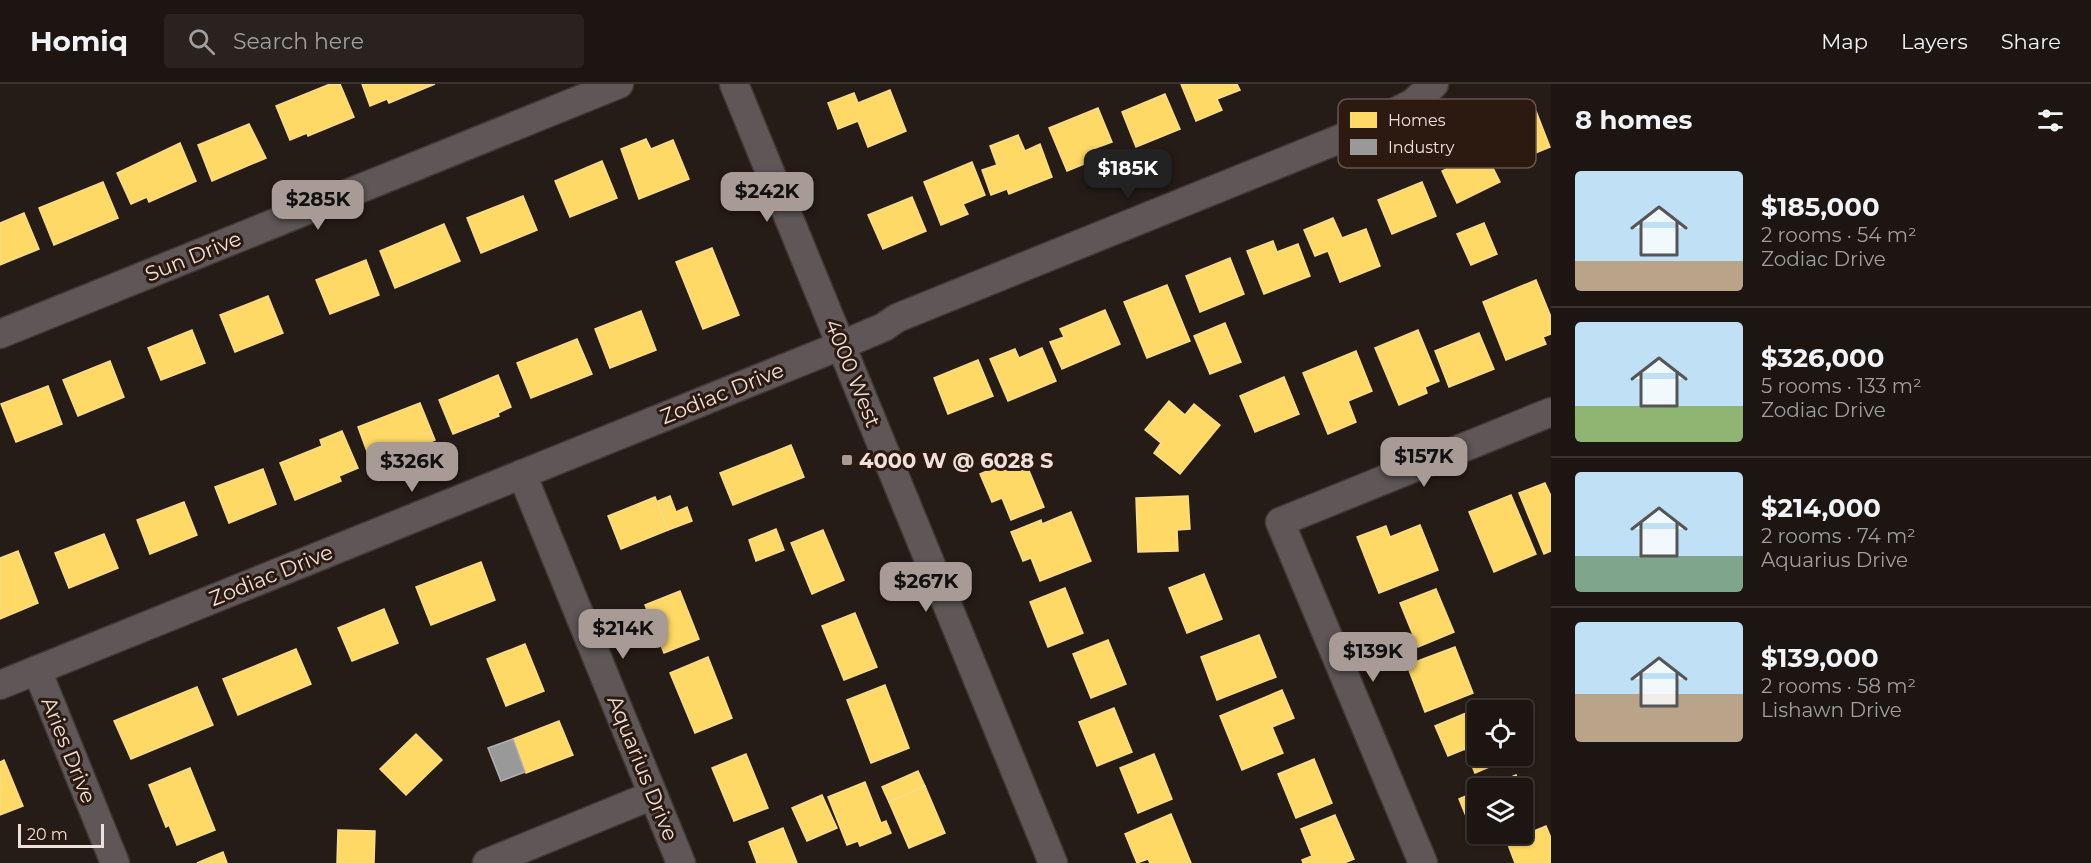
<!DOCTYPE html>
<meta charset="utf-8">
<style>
:root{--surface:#1c1511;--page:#29221f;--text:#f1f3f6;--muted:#a09f9f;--line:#3a3431;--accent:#a89b96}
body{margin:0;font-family:Montserrat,sans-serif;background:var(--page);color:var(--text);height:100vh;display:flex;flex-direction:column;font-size:22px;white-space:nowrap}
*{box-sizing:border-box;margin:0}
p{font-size:20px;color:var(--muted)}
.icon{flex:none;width:33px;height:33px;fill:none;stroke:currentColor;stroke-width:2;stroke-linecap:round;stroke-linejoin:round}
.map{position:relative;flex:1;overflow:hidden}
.details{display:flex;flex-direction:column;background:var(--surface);width:540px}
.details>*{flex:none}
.controls{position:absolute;left:1467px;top:616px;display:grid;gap:12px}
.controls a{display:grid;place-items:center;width:66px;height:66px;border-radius:6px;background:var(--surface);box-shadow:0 2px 4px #0004,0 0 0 2px var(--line);font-size:30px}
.scale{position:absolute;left:18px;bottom:15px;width:86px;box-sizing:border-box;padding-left:6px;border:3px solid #eee0db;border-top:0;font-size:16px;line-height:21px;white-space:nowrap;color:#eee0db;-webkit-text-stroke:4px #2c1a11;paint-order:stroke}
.price{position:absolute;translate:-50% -51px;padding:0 14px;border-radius:12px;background:var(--accent);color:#111;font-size:20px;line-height:39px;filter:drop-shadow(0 2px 3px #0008)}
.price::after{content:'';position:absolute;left:50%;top:36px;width:18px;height:14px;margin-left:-9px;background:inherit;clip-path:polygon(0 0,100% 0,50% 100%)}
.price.selected{background:#222;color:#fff}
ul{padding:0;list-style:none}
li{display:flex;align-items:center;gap:18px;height:150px;padding:0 24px}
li+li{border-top:2px solid var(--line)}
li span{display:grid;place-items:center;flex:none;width:168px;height:120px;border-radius:6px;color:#555}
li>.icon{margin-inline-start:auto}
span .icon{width:72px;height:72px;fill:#fffc;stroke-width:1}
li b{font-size:26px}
h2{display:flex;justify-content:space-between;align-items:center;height:72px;padding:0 24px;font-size:26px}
header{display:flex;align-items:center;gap:36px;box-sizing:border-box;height:84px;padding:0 30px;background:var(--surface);border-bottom:2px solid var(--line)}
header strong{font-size:28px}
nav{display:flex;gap:33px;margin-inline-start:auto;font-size:21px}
.search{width:420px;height:54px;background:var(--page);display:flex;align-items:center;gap:15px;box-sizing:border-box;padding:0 21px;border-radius:6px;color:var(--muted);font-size:22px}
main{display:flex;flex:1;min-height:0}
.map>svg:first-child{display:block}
</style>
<header>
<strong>Homiq</strong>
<div class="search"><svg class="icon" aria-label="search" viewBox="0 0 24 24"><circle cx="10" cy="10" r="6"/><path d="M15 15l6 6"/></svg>Search here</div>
<nav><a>Map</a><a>Layers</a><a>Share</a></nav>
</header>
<main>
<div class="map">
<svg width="1551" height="779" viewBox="0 0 1551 779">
<rect width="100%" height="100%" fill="#261c17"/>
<!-- homes -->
<g fill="#ffd966" stroke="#fadb89" stroke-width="1.5">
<path d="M 330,0 L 340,0 L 354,33 L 308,52 L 307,49 L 290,56 L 276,22 Z"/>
<path d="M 362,0 L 435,0 L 389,19 L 387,15 L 370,22 Z"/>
<path d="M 1181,0 L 1237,0 L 1240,6 L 1217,15 L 1222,26 L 1196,37 Z"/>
<path d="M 890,6 L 906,47 L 868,63 L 858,37 L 838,45 L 828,19 L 854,9 L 858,19 Z"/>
<path d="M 1165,10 L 1180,45 L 1136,63 L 1122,28 Z"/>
<path d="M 1098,24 L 1112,58 L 1090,66 L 1094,76 L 1067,87 L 1049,44 Z"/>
<path d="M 1536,27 L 1550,63 L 1506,81 L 1491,45 Z"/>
<path d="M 249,40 L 266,74 L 212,97 L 198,61 Z"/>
<path d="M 1018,51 L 1025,67 L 1040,60 L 1052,93 L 1009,110 L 1007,105 L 991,111 L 982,86 L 997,81 L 990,62 Z"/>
<path d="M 646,55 L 651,65 L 673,56 L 689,95 L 639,115 L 621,65 Z"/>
<path d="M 180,59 L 196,97 L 149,118 L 147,113 L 131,120 L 117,89 Z"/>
<path d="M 1484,66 L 1500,98 L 1457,119 L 1442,87 Z"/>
<path d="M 602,77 L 617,114 L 570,133 L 555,97 Z"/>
<path d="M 972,78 L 985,111 L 963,120 L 968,130 L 941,141 L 924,98 Z"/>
<path d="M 103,98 L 118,134 L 54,161 L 39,124 Z"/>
<path d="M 1422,98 L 1436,132 L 1392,150 L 1378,116 Z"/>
<path d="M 523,112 L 537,146 L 481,169 L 467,134 Z"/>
<path d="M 912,113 L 926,147 L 883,165 L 868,131 Z"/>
<path d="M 24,129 L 39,165 L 0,181 L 0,139 Z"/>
<path d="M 1333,134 L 1342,154 L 1366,145 L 1380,182 L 1340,198 L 1328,167 L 1315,172 L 1304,146 Z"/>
<path d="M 1484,139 L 1497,170 L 1471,181 L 1457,150 Z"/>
<path d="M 444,140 L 460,177 L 395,204 L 380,167 Z"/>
<path d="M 1273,157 L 1277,168 L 1298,160 L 1310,192 L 1264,210 L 1247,167 Z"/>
<path d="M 712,164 L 739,231 L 703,245 L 676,178 Z"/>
<path d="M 1230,174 L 1244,210 L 1200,228 L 1186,192 Z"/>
<path d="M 366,176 L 379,211 L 330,230 L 316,196 Z"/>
<path d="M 1536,196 L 1551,233 L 1551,250 L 1543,253 L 1546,260 L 1506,276 L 1483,218 Z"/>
<path d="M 1167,201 L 1190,257 L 1147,274 L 1124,218 Z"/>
<path d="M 268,212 L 283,249 L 235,268 L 220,231 Z"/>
<path d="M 1105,226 L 1120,260 L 1062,285 L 1050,258 L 1064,253 L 1060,245 Z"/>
<path d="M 641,227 L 656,266 L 610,284 L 595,245 Z"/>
<path d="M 1225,239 L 1241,278 L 1210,290 L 1194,252 Z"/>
<path d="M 192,246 L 205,279 L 161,296 L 148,264 Z"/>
<path d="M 1418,246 L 1439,297 L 1425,303 L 1427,309 L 1399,321 L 1375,264 Z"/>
<path d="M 1479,249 L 1494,285 L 1449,303 L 1435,267 Z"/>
<path d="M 577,255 L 592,290 L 531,314 L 517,279 Z"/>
<path d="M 1042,264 L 1056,297 L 1008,317 L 990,275 L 1015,265 L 1019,274 Z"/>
<path d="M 1356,267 L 1372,307 L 1348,317 L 1356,338 L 1328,350 L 1303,289 Z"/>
<path d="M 978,276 L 993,312 L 948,330 L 934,294 Z"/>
<path d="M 110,277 L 124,313 L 78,332 L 63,296 Z"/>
<path d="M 498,291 L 511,323 L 498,329 L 499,332 L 453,350 L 439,316 Z"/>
<path d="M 1284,293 L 1299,330 L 1255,348 L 1240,312 Z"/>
<path d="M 48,302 L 62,340 L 16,358 L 1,320 Z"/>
<path d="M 1169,317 L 1185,331 L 1194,320 L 1220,341 L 1180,390 L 1154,369 L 1161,359 L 1145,346 Z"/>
<path d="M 420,319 L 435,356 L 372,381 L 358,343 Z"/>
<path d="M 342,347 L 358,384 L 339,392 L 341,397 L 295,416 L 280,379 L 322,362 L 320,356 Z"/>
<path d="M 791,361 L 804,393 L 733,421 L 720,389 Z"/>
<path d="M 1023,372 L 1044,423 L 1011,436 L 1002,414 L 992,418 L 980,390 Z"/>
<path d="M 263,385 L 276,420 L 229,439 L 215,403 Z"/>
<path d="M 1545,399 L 1551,412 L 1551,467 L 1544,470 L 1519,409 Z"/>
<path d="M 1511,411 L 1536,470 L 1494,488 L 1469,428 Z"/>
<path d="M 670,412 L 676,428 L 687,423 L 692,437 L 668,446 L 656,418 Z"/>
<path d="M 1188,412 L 1190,445 L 1177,446 L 1178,467 L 1138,468 L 1136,414 Z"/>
<path d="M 655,413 L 668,446 L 621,465 L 608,432 Z"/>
<path d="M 184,418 L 197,451 L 150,470 L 137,436 Z"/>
<path d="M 1071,428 L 1091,477 L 1040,497 L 1031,474 L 1023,477 L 1011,448 L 1041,436 L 1042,440 Z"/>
<path d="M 1420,441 L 1438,486 L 1379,509 L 1357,453 L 1386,442 L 1390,453 Z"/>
<path d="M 776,445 L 784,466 L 756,477 L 749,456 Z"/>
<path d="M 823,446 L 844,496 L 812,510 L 791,459 Z"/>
<path d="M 104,450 L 118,484 L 69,504 L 55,469 Z"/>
<path d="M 18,467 L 38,519 L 0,535 L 0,474 Z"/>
<path d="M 481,478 L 495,516 L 431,541 L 416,503 Z"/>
<path d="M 1204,490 L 1222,535 L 1187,549 L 1169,504 Z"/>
<path d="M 1065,504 L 1083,549 L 1048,563 L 1030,518 Z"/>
<path d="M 1436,505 L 1454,548 L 1418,563 L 1400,519 Z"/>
<path d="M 680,507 L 699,555 L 664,569 L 645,521 Z"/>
<path d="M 384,525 L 398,559 L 352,577 L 338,544 Z"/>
<path d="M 855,529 L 877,583 L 844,596 L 822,542 Z"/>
<path d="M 1259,551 L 1276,593 L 1217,616 L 1201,573 Z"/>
<path d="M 1108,556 L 1126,600 L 1091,614 L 1073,570 Z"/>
<path d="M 525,560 L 544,607 L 506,622 L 487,575 Z"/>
<path d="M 1455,563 L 1473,609 L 1425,628 L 1407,581 Z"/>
<path d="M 296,565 L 311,600 L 238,631 L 223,595 Z"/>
<path d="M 708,573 L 732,634 L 695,649 L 670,589 Z"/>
<path d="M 885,601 L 909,664 L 871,679 L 847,616 Z"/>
<path d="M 197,603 L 213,641 L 131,675 L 114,637 Z"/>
<path d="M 1282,606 L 1294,634 L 1272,643 L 1283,669 L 1242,686 L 1220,632 Z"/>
<path d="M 1495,617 L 1500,627 L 1478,627 L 1478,672 L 1515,672 L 1475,689 L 1465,665 L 1448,672 L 1435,642 Z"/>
<path d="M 1114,624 L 1132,668 L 1097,682 L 1079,638 Z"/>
<path d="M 559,637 L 573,671 L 526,689 L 513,655 Z"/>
<path d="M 416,650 L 442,676 L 406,711 L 380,685 Z"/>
<path d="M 746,670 L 768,724 L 734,737 L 712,684 Z"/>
<path d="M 1154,670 L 1172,715 L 1138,729 L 1120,684 Z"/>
<path d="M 1314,675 L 1332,719 L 1296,734 L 1278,690 Z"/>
<path d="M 4,676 L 23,722 L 0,731 L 0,678 Z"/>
<path d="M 190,684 L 215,746 L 177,761 L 169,741 L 166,743 L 149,701 Z"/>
<path d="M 918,687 L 925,702 L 889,718 L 882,703 Z"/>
<path d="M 1516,691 L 1522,705 L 1482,705 Z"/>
<path d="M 865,698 L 881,739 L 886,737 L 891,749 L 860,762 L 858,757 L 847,761 L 828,713 Z"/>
<path d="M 925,702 L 945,749 L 909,764 L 889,718 Z"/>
<path d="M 1478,707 L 1478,750 L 1498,750 L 1477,759 L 1459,715 Z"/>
<path d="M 822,711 L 837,744 L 807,757 L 792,724 Z"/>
<path d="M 1171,730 L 1191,779 L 1150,779 L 1148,775 L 1137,779 L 1125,750 Z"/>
<path d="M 1335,731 L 1354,775 L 1344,779 L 1303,779 L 1302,776 L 1312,772 L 1301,745 Z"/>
<path d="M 1546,742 L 1551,754 L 1551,779 L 1515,779 L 1507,758 Z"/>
<path d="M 783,744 L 797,779 L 757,779 L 749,758 Z"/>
<path d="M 338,746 L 375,747 L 374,779 L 337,779 Z"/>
<path d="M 223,768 L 227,779 L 197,779 Z"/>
</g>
<!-- industry -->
<path fill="#999" stroke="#b2aead" stroke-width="1.5" d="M 513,655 L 525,688 L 501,697 L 488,664 Z"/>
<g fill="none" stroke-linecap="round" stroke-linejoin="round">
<defs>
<g id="minor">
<path d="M 734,0 L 1053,779"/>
<path d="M 0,250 L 619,0"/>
<path d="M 522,390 L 681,779"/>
<path d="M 37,586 L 115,779"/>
<path d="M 0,601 L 842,261 L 884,243 L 897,234 L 1357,48 L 1413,19 L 1434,0"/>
<path d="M 487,779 L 653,711"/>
<path d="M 1423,779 L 1280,438 L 1551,328"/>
</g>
</defs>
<!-- minor casing -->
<use href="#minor" stroke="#403834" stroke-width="31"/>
<!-- minor -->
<use href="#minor" stroke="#5f5757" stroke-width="28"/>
</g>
<!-- markers -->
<rect fill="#a89b96" stroke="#2c1a11" stroke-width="2" x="841" y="370" width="12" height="12" rx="3"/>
<g text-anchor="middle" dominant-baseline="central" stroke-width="6" stroke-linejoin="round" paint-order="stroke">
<!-- street labels -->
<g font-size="21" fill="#eee0db" stroke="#2c1a11">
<text transform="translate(193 172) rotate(-22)">Sun Drive</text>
<text transform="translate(853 289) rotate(68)">4000 West</text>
<text transform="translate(722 309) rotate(-22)">Zodiac Drive</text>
<text transform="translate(271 491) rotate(-22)">Zodiac Drive</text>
<text transform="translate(69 666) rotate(68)">Aries Drive</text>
<text transform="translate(643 684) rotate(68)">Aquarius Drive</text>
</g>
<!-- poi labels -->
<g font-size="21" font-weight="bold" fill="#eee0db" stroke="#2c1a11" text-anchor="start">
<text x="859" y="376">4000 W @ 6028 S</text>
</g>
</g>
<!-- legend -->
<rect x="1338" y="15" width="198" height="69" rx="9" fill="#2c1a11" stroke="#66554e" stroke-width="1.5"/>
<rect x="1350" y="28" width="27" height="16" fill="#ffd966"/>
<rect x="1350" y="55" width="27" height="16" fill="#999"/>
<g font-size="16" fill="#eee0db">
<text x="1388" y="42">Homes</text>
<text x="1388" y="69">Industry</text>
</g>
</svg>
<div class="controls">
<a><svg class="icon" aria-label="locate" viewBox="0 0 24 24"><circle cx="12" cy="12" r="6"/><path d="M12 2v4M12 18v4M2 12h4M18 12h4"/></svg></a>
<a><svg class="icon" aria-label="layers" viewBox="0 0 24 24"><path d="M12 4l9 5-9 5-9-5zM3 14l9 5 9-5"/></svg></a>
</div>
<div class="scale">20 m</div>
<b class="price selected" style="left:1128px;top:116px">$185K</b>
<b class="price" style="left:767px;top:139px">$242K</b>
<b class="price" style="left:318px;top:147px">$285K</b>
<b class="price" style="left:1424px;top:404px">$157K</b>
<b class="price" style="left:412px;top:409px">$326K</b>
<b class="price" style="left:926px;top:529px">$267K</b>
<b class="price" style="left:623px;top:576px">$214K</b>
<b class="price" style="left:1373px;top:599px">$139K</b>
</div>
<section class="details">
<h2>8 homes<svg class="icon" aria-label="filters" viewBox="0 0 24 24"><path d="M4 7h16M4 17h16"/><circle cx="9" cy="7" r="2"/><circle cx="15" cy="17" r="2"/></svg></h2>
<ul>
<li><span style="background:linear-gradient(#bfe0f5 75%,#b9a48a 0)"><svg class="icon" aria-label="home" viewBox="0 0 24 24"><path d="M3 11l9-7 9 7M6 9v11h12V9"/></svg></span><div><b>$185,000</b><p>2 rooms · 54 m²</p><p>Zodiac Drive</p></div></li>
<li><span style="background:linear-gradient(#bfe0f5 70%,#8fb573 0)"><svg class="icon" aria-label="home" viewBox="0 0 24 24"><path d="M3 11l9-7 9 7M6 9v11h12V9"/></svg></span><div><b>$326,000</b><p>5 rooms · 133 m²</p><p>Zodiac Drive</p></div></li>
<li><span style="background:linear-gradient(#bfe0f5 70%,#7fa58c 0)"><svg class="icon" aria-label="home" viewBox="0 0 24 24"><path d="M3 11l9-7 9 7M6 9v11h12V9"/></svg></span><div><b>$214,000</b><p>2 rooms · 74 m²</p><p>Aquarius Drive</p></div></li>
<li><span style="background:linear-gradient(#bfe0f5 60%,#b9a48a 0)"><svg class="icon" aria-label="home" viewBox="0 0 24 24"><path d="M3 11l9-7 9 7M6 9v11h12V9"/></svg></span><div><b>$139,000</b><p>2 rooms · 58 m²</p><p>Lishawn Drive</p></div></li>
</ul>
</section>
</main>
